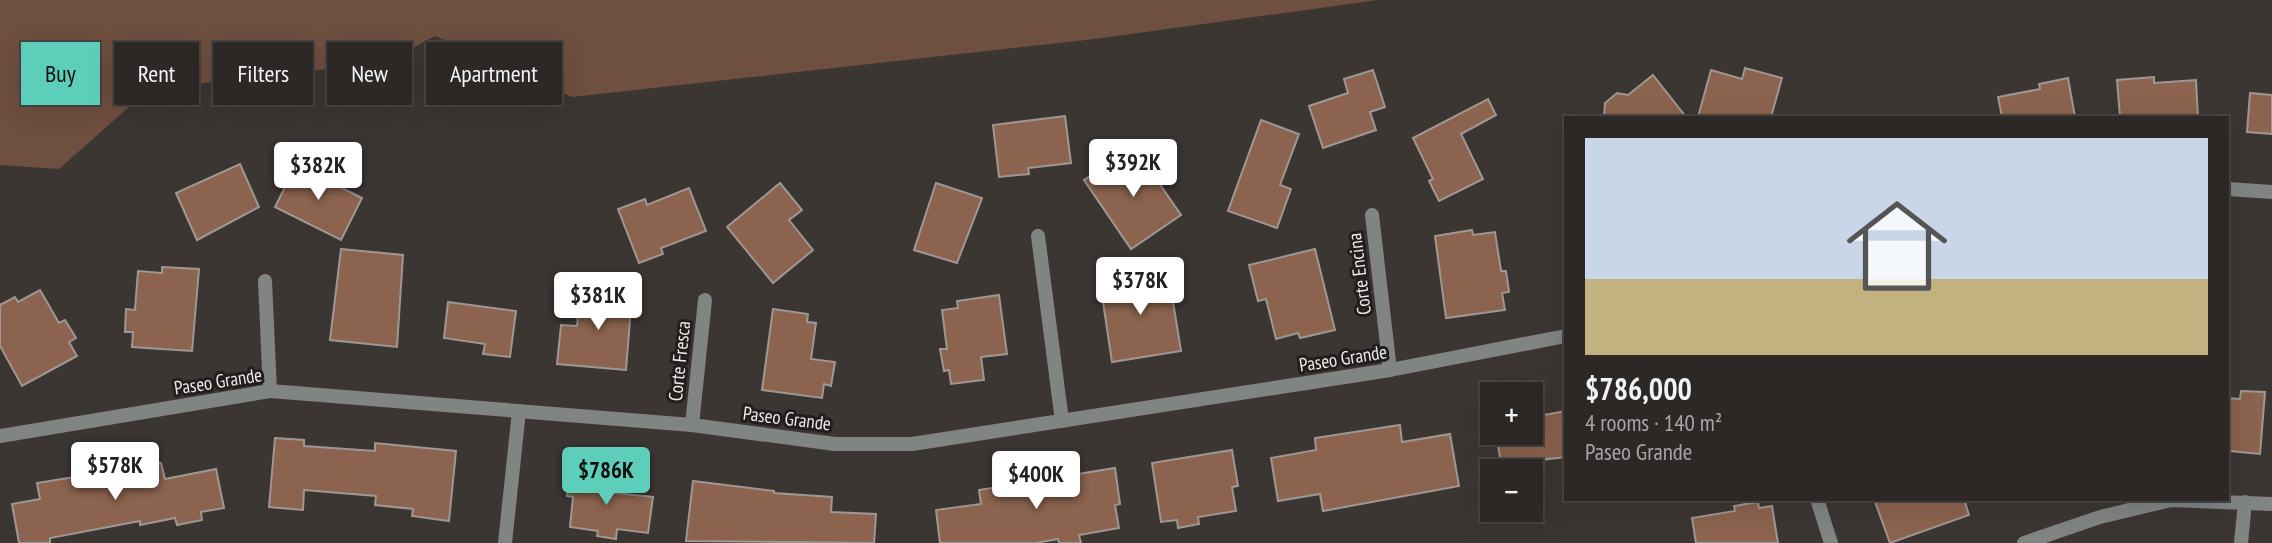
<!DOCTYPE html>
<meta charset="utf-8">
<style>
:root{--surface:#2d2826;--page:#35302e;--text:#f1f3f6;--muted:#a7a6a7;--line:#484443;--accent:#5dceb9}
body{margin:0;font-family:"PT Sans Narrow",sans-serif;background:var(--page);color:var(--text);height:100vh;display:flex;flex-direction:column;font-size:26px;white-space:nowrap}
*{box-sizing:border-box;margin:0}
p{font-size:23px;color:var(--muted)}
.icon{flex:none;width:38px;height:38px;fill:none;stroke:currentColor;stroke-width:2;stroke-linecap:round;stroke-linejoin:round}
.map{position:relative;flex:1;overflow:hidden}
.side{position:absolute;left:1564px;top:116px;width:665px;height:385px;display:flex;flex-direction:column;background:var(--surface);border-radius:0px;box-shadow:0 7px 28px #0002,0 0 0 2px var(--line)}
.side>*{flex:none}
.banner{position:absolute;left:21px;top:42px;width:665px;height:63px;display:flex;gap:14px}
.buttons{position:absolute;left:1480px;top:382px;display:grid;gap:14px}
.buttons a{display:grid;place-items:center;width:63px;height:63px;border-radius:0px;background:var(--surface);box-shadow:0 7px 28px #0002,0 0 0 2px var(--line);font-size:35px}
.price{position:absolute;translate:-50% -60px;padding:0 16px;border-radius:7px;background:#fff;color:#222;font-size:23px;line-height:46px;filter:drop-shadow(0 2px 4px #0008)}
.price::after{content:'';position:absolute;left:50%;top:42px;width:21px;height:16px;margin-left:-10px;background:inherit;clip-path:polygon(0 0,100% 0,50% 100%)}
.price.on{background:var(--accent);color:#111}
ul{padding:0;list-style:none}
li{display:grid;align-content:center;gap:14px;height:371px;padding:0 21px}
li span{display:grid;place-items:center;height:217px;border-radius:0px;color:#555}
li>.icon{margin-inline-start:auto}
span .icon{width:126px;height:126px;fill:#fffc;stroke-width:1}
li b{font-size:30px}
.chip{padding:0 24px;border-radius:0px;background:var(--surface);box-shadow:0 7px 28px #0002,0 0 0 2px var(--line);font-size:24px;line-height:63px}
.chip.on{background:var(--accent);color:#111}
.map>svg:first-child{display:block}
</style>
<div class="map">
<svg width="2272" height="543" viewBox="0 0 2272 543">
<rect width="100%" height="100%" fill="#3c3633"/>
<!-- green -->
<path fill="#6f4f3f" d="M 0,0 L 1378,0 L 1095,39 L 572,97 L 435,36 L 369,71 L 367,67 L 301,71 L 148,90 L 59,169 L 0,165 Z"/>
<!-- building -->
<g fill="#8b634e" stroke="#9f9793" stroke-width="2">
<path d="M 1745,68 L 1782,78 L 1771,117 L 1698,117 L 1711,70 L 1742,79 Z"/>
<path d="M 1373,70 L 1385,107 L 1370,112 L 1376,130 L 1323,148 L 1309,106 L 1348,93 L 1344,79 Z"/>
<path d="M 1653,75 L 1686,117 L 1604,117 L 1605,103 L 1617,93 L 1628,95 Z"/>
<path d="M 2154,77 L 2154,83 L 2196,80 L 2198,117 L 2120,117 L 2117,80 Z"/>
<path d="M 2068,78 L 2075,117 L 2002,117 L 1998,97 L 2040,89 L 2039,84 Z"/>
<path d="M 2250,93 L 2272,95 L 2272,134 L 2247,132 Z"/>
<path d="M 1488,99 L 1496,115 L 1461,134 L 1483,179 L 1439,201 L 1429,181 L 1433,179 L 1413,138 Z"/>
<path d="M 1065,116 L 1071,163 L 1028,168 L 1029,174 L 999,177 L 993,125 Z"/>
<path d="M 1261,120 L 1299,134 L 1280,185 L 1291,189 L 1277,228 L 1228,211 Z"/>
<path d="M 1137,151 L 1181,215 L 1131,249 L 1084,180 L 1115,159 L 1118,163 Z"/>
<path d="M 240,164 L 259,207 L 197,240 L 176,193 Z"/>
<path d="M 296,165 L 362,198 L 341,240 L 275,207 Z"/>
<path d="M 780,183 L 802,210 L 789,220 L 813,250 L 773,283 L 727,227 Z"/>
<path d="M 936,183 L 982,198 L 957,263 L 914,250 Z"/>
<path d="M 689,188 L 706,231 L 661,248 L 663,254 L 639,263 L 618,209 L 645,199 L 647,205 Z"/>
<path d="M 1472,230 L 1473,235 L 1495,232 L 1501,271 L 1506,271 L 1509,292 L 1502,293 L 1505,310 L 1446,318 L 1435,236 Z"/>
<path d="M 341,249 L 403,255 L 397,347 L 330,340 Z"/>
<path d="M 1315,249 L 1335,330 L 1300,338 L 1298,333 L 1276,339 L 1266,299 L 1258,301 L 1249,265 Z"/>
<path d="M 162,267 L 199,269 L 192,351 L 132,347 L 133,332 L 125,332 L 126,309 L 135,310 L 138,271 L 162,273 Z"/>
<path d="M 1168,271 L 1181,351 L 1112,362 L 1100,282 Z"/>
<path d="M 40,290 L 59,323 L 65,320 L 76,338 L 69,342 L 77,356 L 22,386 L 0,346 L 0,305 L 15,297 L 18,302 Z"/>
<path d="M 580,290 L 632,295 L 626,370 L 557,364 L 561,325 L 577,326 Z"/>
<path d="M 999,295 L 1007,354 L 981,357 L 984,380 L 951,384 L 949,370 L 944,371 L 940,349 L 947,349 L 942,310 L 958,308 L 957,301 Z"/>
<path d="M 448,302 L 516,311 L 510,357 L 483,354 L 485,344 L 444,338 Z"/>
<path d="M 773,309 L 808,314 L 807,322 L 816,323 L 811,359 L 835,362 L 831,386 L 824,384 L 822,398 L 762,390 Z"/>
<path d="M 2241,391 L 2265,392 L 2260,454 L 2230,451 L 2228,398 L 2240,399 Z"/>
<path d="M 1566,411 L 1566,457 L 1532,461 L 1533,471 L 1502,471 L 1496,432 L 1531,432 L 1531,422 L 1539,421 L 1538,416 Z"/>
<path d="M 1400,425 L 1402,442 L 1450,434 L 1459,486 L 1323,511 L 1320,494 L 1278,501 L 1271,458 L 1316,450 L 1315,438 Z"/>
<path d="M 275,438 L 304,440 L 304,446 L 375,451 L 375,443 L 456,451 L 449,521 L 412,516 L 413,509 L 375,505 L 376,496 L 304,490 L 303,510 L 269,507 Z"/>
<path d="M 1232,450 L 1238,486 L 1232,487 L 1236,511 L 1198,517 L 1199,524 L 1178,528 L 1177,520 L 1161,522 L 1152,463 Z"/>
<path d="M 161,463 L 165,479 L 216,469 L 224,508 L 201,512 L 202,520 L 177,525 L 175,518 L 140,525 L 140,521 L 50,538 L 50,543 L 19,543 L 12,504 L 40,499 L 37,483 Z"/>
<path d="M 571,467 L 599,470 L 597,491 L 653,497 L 648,533 L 617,529 L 616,539 L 597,536 L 598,531 L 570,527 L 573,497 L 567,496 Z"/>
<path d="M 1115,468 L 1120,504 L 1115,505 L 1119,528 L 1079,535 L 1081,543 L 1059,543 L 1058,539 L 1036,543 L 940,543 L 936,510 L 981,504 L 979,490 Z"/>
<path d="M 693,481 L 774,491 L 774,493 L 832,497 L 831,512 L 876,514 L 874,543 L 686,541 Z"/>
<path d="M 1874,499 L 1964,499 L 1969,515 L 1890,543 Z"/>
<path d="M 1758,502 L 1759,508 L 1772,506 L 1778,543 L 1696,543 L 1692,518 L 1735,511 L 1734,506 Z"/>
</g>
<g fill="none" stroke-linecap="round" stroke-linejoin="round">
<!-- street -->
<g stroke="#808483" stroke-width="14">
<path d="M 2228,189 L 2272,192"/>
<path d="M 1372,215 L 1390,370"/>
<path d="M 1038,236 L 1062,421"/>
<path d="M 265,281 L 270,391"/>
<path d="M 692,425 L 705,300"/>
<path d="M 0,436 L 270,391 L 692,425 L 835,444 L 912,444 L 1390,370 L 1566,336"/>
<path d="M 1817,499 L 1831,543"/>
<path d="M 505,543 L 519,411"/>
<path d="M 2024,543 L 2100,517 L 2171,500 L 2272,504"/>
<path d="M 2241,543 L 2245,502"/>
</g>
</g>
<g text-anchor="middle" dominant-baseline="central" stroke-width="6" stroke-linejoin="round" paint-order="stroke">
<!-- street labels -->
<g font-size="19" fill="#eeeae8" stroke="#211e1d">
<text transform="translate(1359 274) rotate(-97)">Corte Encina</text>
<text transform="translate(1343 358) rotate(-9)">Paseo Grande</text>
<text transform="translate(679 361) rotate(-84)">Corte Fresca</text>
<text transform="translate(218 381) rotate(-9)">Paseo Grande</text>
<text transform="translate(787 418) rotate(7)">Paseo Grande</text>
</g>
</g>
</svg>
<div class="buttons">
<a>+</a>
<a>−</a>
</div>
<b class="price" style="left:1133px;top:199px">$392K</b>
<b class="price" style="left:318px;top:202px">$382K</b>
<b class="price" style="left:1140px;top:317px">$378K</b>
<b class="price" style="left:598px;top:332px">$381K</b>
<b class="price" style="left:115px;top:502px">$578K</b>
<b class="price on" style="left:606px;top:507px">$786K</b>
<b class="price" style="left:1036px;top:511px">$400K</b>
<div class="banner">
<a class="chip on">Buy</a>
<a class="chip">Rent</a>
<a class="chip">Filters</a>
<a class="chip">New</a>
<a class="chip">Apartment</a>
</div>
<section class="side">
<ul>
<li><span style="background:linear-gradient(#c9d6e8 65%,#c2b280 0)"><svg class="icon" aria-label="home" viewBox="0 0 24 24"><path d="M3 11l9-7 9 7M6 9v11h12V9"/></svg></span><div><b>$786,000</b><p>4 rooms · 140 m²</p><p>Paseo Grande</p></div></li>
</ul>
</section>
</div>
